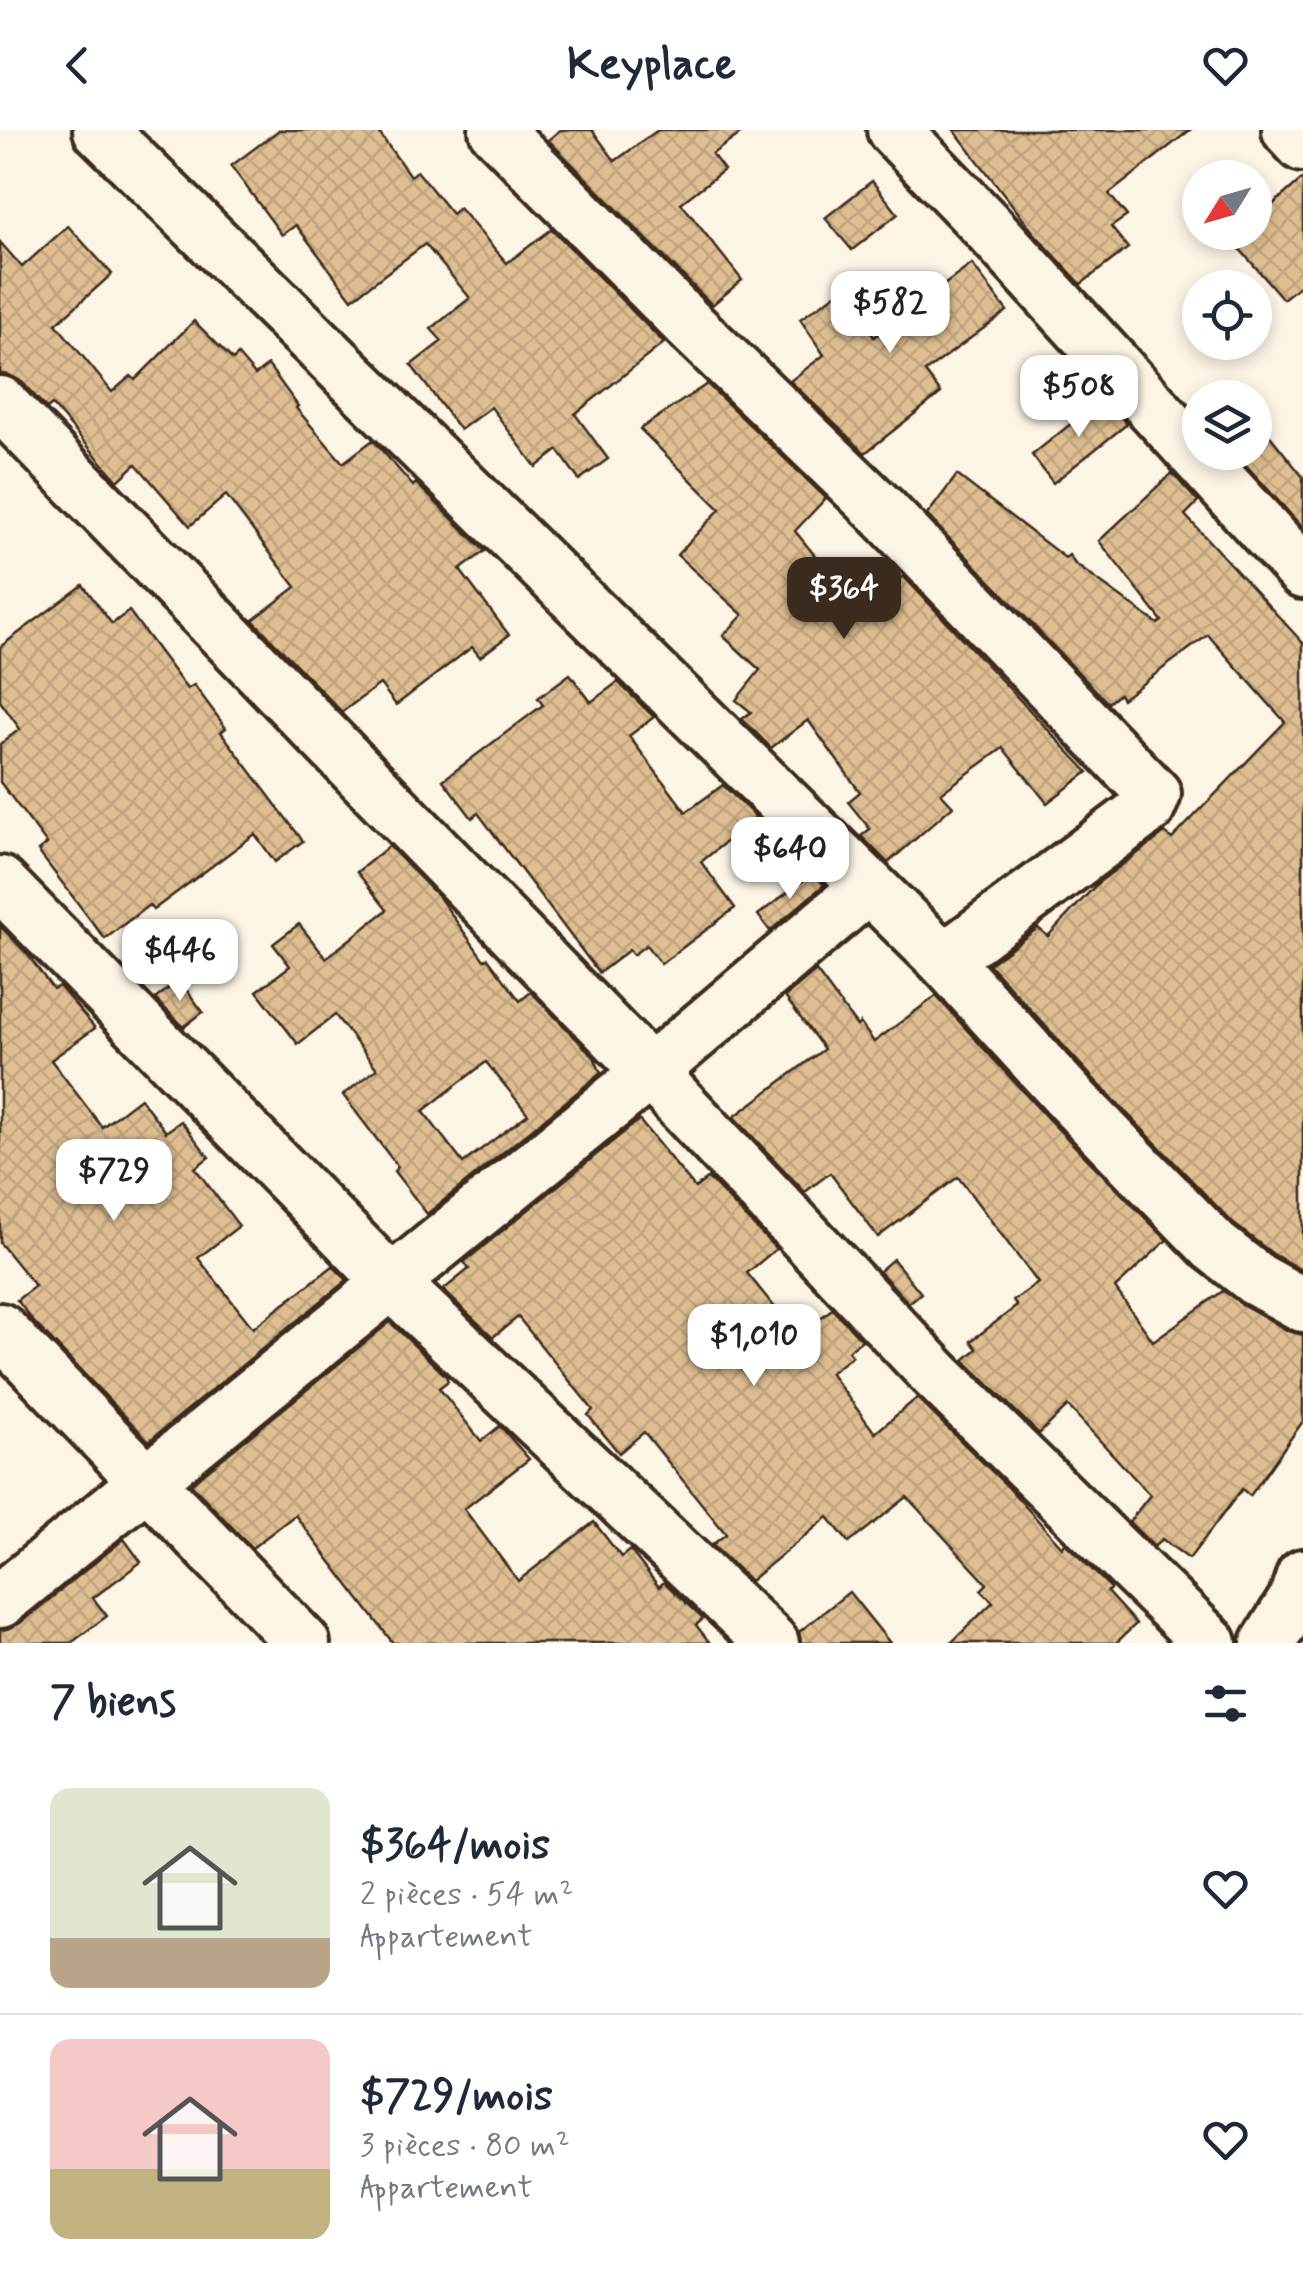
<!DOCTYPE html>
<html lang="fr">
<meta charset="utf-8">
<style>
:root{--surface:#fff;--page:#f2f2f3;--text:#1f2937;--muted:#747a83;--line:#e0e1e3;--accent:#3b2a1e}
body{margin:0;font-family:Mynerve,sans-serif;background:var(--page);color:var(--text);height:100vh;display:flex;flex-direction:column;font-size:38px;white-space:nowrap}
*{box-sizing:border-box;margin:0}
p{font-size:32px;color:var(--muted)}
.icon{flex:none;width:55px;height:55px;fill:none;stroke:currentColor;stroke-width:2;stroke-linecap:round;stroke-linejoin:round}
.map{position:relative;height:1513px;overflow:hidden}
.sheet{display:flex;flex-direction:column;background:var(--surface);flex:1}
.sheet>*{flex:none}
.needle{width:65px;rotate:233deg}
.controls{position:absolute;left:1182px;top:30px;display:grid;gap:20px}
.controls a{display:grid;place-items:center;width:90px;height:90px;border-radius:50%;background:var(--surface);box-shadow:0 5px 15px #0003;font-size:50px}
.price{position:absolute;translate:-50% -85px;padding:0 22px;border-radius:20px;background:#fff;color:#222;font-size:32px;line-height:65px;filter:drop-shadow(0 2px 5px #0008)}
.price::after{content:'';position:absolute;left:50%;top:60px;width:30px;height:22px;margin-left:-15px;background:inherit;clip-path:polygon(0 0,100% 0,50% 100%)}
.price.selected{background:var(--accent);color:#fff}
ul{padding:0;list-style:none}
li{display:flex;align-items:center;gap:30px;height:250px;padding:0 50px}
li+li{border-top:2px solid var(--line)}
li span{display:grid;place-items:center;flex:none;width:280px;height:200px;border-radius:20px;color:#555}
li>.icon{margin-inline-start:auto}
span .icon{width:120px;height:120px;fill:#fffc;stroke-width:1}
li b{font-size:42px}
h2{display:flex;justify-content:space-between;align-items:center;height:120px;padding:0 50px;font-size:42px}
header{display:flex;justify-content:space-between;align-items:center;height:130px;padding:0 50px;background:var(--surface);font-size:45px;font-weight:700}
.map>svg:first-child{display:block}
</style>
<header><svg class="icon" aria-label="back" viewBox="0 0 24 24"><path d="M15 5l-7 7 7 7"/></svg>Keyplace<svg class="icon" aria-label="heart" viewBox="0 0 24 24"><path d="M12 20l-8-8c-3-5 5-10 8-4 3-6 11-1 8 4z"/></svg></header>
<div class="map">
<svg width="1303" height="1513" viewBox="0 0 1303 1513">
<defs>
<pattern id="building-cross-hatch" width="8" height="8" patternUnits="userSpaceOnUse" patternTransform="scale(2.5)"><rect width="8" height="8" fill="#dfbf92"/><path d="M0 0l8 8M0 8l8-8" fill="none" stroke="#c0a47d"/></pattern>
</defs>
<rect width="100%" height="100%" fill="#fcf5e5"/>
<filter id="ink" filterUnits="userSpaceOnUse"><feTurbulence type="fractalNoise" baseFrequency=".01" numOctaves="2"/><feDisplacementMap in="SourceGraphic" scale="20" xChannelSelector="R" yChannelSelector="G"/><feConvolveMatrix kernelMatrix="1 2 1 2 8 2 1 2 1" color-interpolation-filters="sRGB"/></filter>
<g filter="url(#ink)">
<!-- building -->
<g fill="url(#building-cross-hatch)" stroke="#3b2a1e" stroke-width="2.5" fill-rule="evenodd">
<path d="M 279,0 L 377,0 L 410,46 L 417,41 L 452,84 L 459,78 L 507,133 L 552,99 L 664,213 L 575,284 L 608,329 L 579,350 L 558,320 L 536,337 L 491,277 L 460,300 L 411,235 L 442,211 L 431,199 L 470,168 L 425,114 L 352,169 L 296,95 L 282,105 L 231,36 Z"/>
<path d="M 560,0 L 592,0 L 615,31 L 658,0 L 746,0 L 712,24 L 724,40 L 681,73 L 742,150 L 712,175 L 548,10 Z"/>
<path d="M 954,0 L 1190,0 L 1109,64 L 1127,86 L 1111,97 L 1128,118 L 1081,154 L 1034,103 Z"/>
<path d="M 1303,48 L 1303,153 L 1283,169 L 1232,110 L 1241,102 L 1255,102 L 1255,90 Z"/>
<path d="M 872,51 L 898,84 L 852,120 L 825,88 Z"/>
<path d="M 68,96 L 112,144 L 56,194 L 112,262 L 131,246 L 135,250 L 194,191 L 233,230 L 238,225 L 255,245 L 268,235 L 298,276 L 296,278 L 343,333 L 373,310 L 413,356 L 416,353 L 485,421 L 460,440 L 509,505 L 480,527 L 472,517 L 396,575 L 380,554 L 342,582 L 253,490 L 296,457 L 226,365 L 190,396 L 136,334 L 118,351 L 52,275 L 47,279 L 21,251 L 9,245 L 0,244 L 0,112 L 22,137 Z"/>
<path d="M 972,134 L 1007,181 L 925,242 L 941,263 L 865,323 L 790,251 L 824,225 L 800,189 L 842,160 L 874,207 Z"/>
<path d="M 707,254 L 826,368 L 795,401 L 860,481 L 903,446 L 1088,642 L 1047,673 L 1003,618 L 941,663 L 953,676 L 888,733 L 861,706 L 870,699 L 848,672 L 860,662 L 808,590 L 771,618 L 742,589 L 751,582 L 736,570 L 760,540 L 723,506 L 743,485 L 677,425 L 720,379 L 640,299 Z"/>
<path d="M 1103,268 L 1127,294 L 1053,353 L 1032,325 Z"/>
<path d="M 1255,287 L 1303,347 L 1303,398 L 1234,322 L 1255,322 Z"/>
<path d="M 1172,343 L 1198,372 L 1185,385 L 1303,513 L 1303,1141 L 1273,1124 L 1234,1094 L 1093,948 L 989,834 L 1038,798 L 1048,806 L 1099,752 L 1165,703 L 1172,709 L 1285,592 L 1208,505 L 1122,569 L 1119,564 L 1108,573 L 927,385 L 957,345 L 1065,428 L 1069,425 L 1075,434 L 1158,494 L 1162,491 L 1099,411 Z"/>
<path d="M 83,455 L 112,494 L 129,481 L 187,559 L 194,555 L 226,598 L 221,602 L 303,711 L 275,732 L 255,704 L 153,780 L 149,775 L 105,809 L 38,721 L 47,714 L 0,652 L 0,614 L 20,599 L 0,571 L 0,517 Z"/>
<path d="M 570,544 L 591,572 L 618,552 L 654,587 L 629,606 L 686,682 L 723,655 L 756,687 L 701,732 L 735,778 L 661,834 L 646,815 L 633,825 L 629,820 L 599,843 L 478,683 L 472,688 L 443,650 L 543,575 L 538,568 Z"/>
<path d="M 389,716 L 439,767 L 484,830 L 488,828 L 520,871 L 531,862 L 594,927 L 601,943 L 427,1084 L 394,1041 L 398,1037 L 343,965 L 377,939 L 335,885 L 298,914 L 257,861 L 290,836 L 273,814 L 299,794 L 326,828 L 387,780 L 357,742 ZM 486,932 L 528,984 L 463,1033 L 423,981 Z"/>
<path d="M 813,743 L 824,755 L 770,801 L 758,785 Z"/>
<path d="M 0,796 L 28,825 L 53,859 L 59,856 L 95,898 L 51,930 L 102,997 L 140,968 L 166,1002 L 181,991 L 209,1027 L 195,1038 L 239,1096 L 198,1128 L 253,1198 L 333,1136 L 347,1150 L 149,1311 L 33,1191 L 17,1170 L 35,1156 L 0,1113 Z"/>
<path d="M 816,841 L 857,896 L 860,893 L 874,912 L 936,866 L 1049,990 L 1167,1110 L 1115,1158 L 1153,1211 L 1223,1161 L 1288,1201 L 1303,1205 L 1303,1291 L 1250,1366 L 1242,1359 L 1189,1429 L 1162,1409 L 1154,1417 L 1129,1392 L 1150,1365 L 1068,1276 L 1039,1304 L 964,1230 L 977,1219 L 971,1211 L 1017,1176 L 1013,1171 L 1038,1153 L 958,1047 L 878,1107 L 830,1043 L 805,1062 L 734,987 L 824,919 L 785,867 Z"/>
<path d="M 179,850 L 203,882 L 184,897 L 155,869 Z"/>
<path d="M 639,990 L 695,1058 L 708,1048 L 776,1119 L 747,1143 L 798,1206 L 832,1179 L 862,1210 L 848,1221 L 852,1226 L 830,1243 L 875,1303 L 917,1268 L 1006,1355 L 1062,1417 L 1065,1413 L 1111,1458 L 1107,1462 L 1136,1494 L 1116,1513 L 951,1513 L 993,1472 L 981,1460 L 987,1454 L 907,1367 L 849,1413 L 828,1387 L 750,1451 L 712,1415 L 726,1404 L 644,1302 L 619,1323 L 588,1285 L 593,1280 L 518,1187 L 493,1207 L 443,1160 L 469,1139 L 464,1132 Z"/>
<path d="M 893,1129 L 921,1163 L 909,1173 L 879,1141 Z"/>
<path d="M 390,1192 L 446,1246 L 448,1251 L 439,1258 L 481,1311 L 500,1296 L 529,1329 L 464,1379 L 518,1451 L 594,1392 L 621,1427 L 630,1420 L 659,1457 L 664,1452 L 703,1489 L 696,1495 L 710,1513 L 393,1513 L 295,1385 L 252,1418 L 191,1354 Z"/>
<path d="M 124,1409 L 141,1432 L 93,1468 L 107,1486 L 71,1513 L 0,1513 L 0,1500 L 19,1494 Z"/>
<path d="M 849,1462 L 890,1513 L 801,1513 L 799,1502 Z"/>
</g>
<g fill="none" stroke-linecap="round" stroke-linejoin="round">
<defs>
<g id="minor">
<path d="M 100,0 L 944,830 L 1071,969 L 1214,1116 L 1256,1149 L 1303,1175"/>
<path d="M 496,0 L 688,194 L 881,380 L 1154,664 L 1148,678 L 944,830"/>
<path d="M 894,0 L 987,96 L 1303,442"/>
<path d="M 1289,0 L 1303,15"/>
<path d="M 0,273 L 650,942 L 936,1245 L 1210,1513"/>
<path d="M 0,753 L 392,1153 L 772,1513"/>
<path d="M 0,1200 L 303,1513"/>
<path d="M 0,1471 L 650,942 L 868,757"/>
<path d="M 1268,1513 L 1295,1470 L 1303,1446"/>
</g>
</defs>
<!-- minor casing -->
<use href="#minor" stroke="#3b2a1e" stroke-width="60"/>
<!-- minor -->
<use href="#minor" stroke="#fcf5e5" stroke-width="52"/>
</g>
</g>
</svg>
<div class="controls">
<a><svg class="needle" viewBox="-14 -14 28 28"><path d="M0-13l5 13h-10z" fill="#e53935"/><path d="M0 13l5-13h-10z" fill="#747a83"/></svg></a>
<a><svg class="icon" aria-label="locate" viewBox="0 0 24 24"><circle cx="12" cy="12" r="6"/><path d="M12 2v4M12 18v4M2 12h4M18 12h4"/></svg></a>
<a><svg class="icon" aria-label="layers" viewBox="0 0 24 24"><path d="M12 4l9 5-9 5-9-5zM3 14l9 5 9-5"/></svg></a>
</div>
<b class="price" style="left:890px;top:226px">$582</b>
<b class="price" style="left:1079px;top:310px">$508</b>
<b class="price selected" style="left:844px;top:512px">$364</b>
<b class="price" style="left:790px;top:772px">$640</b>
<b class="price" style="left:180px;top:874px">$446</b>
<b class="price" style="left:114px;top:1094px">$729</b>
<b class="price" style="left:754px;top:1259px">$1,010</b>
</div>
<section class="sheet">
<h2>7 biens<svg class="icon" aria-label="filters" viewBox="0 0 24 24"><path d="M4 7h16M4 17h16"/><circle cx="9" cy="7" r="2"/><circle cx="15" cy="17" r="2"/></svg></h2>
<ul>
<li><span style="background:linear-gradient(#dfe7d0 75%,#b9a48a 0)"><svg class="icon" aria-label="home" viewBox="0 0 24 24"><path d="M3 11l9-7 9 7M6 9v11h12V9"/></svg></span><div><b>$364/mois</b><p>2 pièces · 54 m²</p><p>Appartement</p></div><svg class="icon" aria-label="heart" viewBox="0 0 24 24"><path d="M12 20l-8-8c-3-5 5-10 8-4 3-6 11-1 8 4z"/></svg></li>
<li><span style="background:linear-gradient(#f6c9c9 65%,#c2b280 0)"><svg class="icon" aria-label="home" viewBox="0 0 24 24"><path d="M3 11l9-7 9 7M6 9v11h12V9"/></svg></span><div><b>$729/mois</b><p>3 pièces · 80 m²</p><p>Appartement</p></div><svg class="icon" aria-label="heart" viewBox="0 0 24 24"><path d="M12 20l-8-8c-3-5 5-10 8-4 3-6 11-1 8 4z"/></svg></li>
</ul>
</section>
